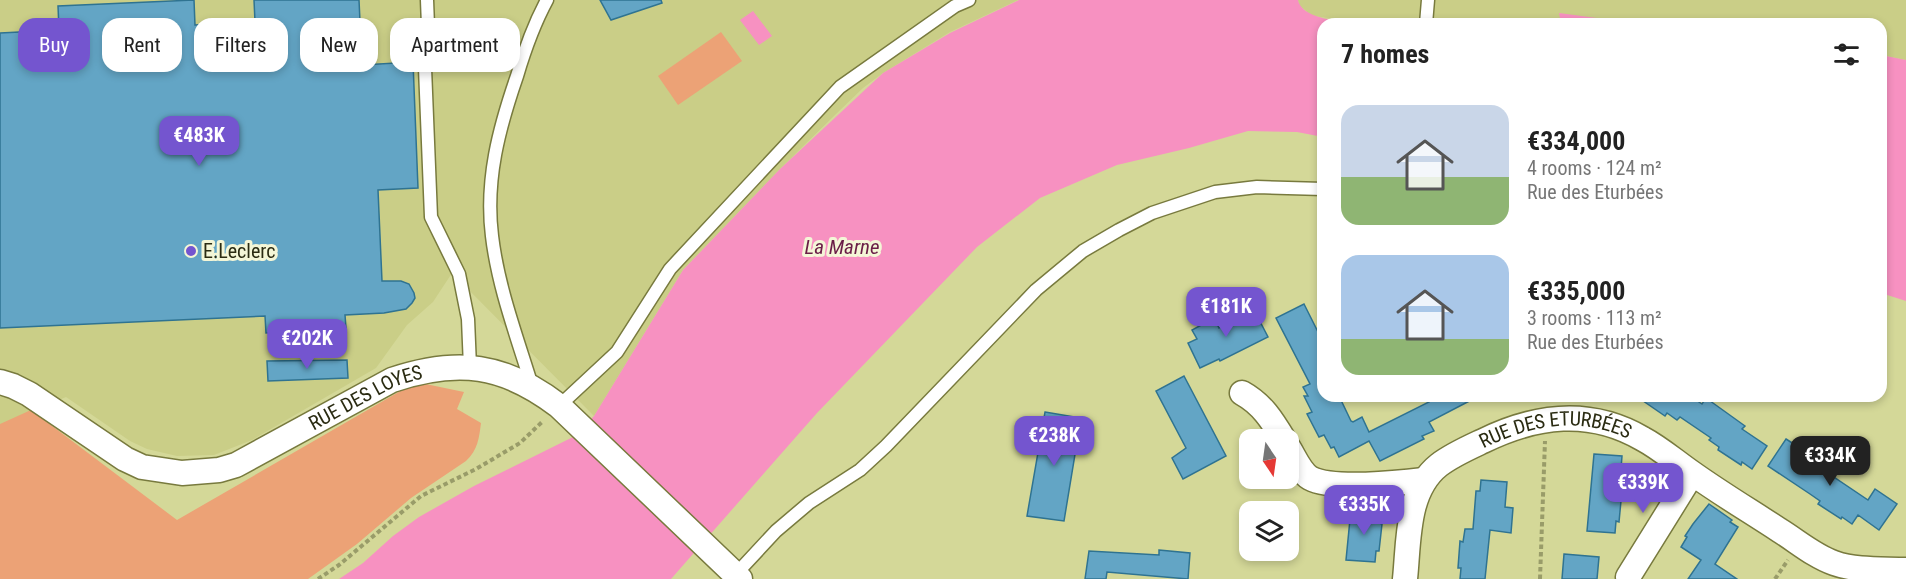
<!DOCTYPE html>
<meta charset="utf-8">
<style>
:root{--surface:#fff;--page:#f2f2f2;--text:#222;--muted:#767676;--accent:#7455cf}
body{margin:0;font-family:"Roboto Condensed",sans-serif;background:var(--page);color:var(--text);height:100vh;display:flex;flex-direction:column;font-size:22px;white-space:nowrap}
*{box-sizing:border-box;margin:0}
p{font-size:20px;color:var(--muted)}
.icon{flex:none;width:33px;height:33px;fill:none;stroke:currentColor;stroke-width:2;stroke-linecap:round;stroke-linejoin:round}
.map{position:relative;flex:1;overflow:hidden}
.sheet{position:absolute;left:1317px;top:18px;width:570px;height:384px;display:flex;flex-direction:column;background:var(--surface);border-radius:18px;box-shadow:0 3px 9px #0003}
.sheet>*{flex:none}
.guide{position:absolute;left:18px;top:18px;width:570px;height:54px;display:flex;gap:12px}
.needle{width:39px;rotate:167deg}
.tools{position:absolute;left:1239px;top:429px;display:grid;gap:12px}
.tools a{display:grid;place-items:center;width:60px;height:60px;border-radius:12px;background:var(--surface);box-shadow:0 3px 9px #0003;font-size:30px}
.price{position:absolute;translate:-50% -51px;padding:0 14px;border-radius:12px;background:var(--accent);color:#fff;font-size:20px;line-height:39px;filter:drop-shadow(0 2px 3px #0008)}
.price::after{content:'';position:absolute;left:50%;top:36px;width:18px;height:14px;margin-left:-9px;background:inherit;clip-path:polygon(0 0,100% 0,50% 100%)}
.price.active{background:#222;color:#fff}
ul{padding:0;list-style:none}
li{display:flex;align-items:center;gap:18px;height:150px;padding:0 24px}
li span{display:grid;place-items:center;flex:none;width:168px;height:120px;border-radius:18px;color:#555}
li>.icon{margin-inline-start:auto}
span .icon{width:72px;height:72px;fill:#fffc;stroke-width:1}
li b{font-size:26px}
h2{display:flex;justify-content:space-between;align-items:center;height:72px;padding:0 24px;font-size:26px}
.chip{padding:0 21px;border-radius:18px;background:var(--surface);box-shadow:0 3px 9px #0003;font-size:21px;line-height:54px}
.chip.active{background:var(--accent);color:#fff}
.map>svg:first-child{display:block}
</style>
<div class="map">
<svg width="1906" height="579" viewBox="0 0 1906 579">
<rect width="100%" height="100%" fill="#d4d898"/>
<!-- built -->
<g fill="#cace87">
<path d="M 0,0 L 1018,0 L 950,32 L 883,73 L 863,88 L 836,114 L 780,169 L 683,270 L 594,416 L 452,273 L 433,302 L 407,325 L 376,368 L 252,440 L 214,455 L 177,456 L 147,449 L 130,441 L 66,397 L 0,425 Z"/>
<path d="M 1298,0 L 1906,0 L 1906,60 L 1881,55 L 1881,24 L 1644,24 L 1560,14 L 1561,24 L 1381,24 L 1312,16 L 1299,5 Z"/>
</g>
<!-- green -->
<g fill="#eca276">
<path d="M 721,32 L 742,61 L 678,105 L 658,76 Z"/>
<path d="M 416,382 L 464,392 L 457,409 L 481,423 C 479,438 478,450 466,461 L 411,498 L 357,544 L 308,579 L 0,579 L 0,424 L 31,410 L 177,520 Z"/>
</g>
<!-- water -->
<g fill="#f791c1">
<path d="M 1019,0 L 1298,0 C 1303,24 1361,22 1381,24 L 1323,24 L 1323,137 L 1297,132 L 1248,131 L 1189,148 L 1117,165 L 1040,198 L 977,247 L 817,413 L 671,579 L 339,579 L 363,563 L 393,536 L 419,517 L 474,486 L 577,435 L 594,416 L 683,270 L 780,169 L 883,73 L 950,33 Z"/>
<path d="M 753,11 L 772,36 L 759,45 L 740,20 Z"/>
<path d="M 1559,13 L 1642,24 L 1561,24 Z"/>
<path d="M 1881,55 L 1906,60 L 1906,301 L 1881,293 Z"/>
</g>
<!-- building -->
<g fill="#63a5c5" stroke="#2f7391" stroke-width="1.5">
<path d="M 194,0 L 195,25 L 255,22 L 254,0 L 359,0 L 362,65 L 413,62 L 418,188 L 378,190 L 382,281 L 401,281 L 409,284 L 414,293 L 415,298 L 412,303 L 406,309 L 384,313 L 345,315 L 346,328 L 266,333 L 265,316 L 0,328 L 0,33 L 59,30 L 58,6 Z"/>
<path d="M 600,0 L 661,0 L 662,3 L 611,20 Z"/>
<path d="M 1304,304 L 1323,342 L 1323,396 L 1339,396 L 1351,421 L 1353,422 L 1362,417 L 1369,432 L 1429,402 L 1426,396 L 1479,396 L 1429,422 L 1434,431 L 1422,436 L 1424,439 L 1380,461 L 1369,441 L 1339,457 L 1334,447 L 1331,448 L 1324,435 L 1319,437 L 1307,414 L 1312,412 L 1304,396 L 1308,396 L 1303,387 L 1310,384 L 1276,318 Z"/>
<path d="M 1254,310 L 1268,337 L 1220,361 L 1219,359 L 1200,368 L 1188,343 L 1197,339 L 1192,330 L 1214,318 L 1219,328 Z"/>
<path d="M 347,360 L 348,378 L 268,381 L 267,361 Z"/>
<path d="M 1184,376 L 1226,456 L 1183,479 L 1172,458 L 1186,448 L 1156,391 Z"/>
<path d="M 1636,396 L 1690,396 L 1702,404 L 1706,398 L 1745,426 L 1742,429 L 1767,446 L 1752,469 L 1742,462 L 1741,465 L 1718,450 L 1719,447 L 1709,440 L 1711,438 L 1680,417 L 1677,420 L 1667,413 L 1665,416 Z"/>
<path d="M 1045,412 L 1081,418 L 1064,521 L 1027,516 Z"/>
<path d="M 1786,439 L 1828,466 L 1825,471 L 1868,500 L 1875,489 L 1897,504 L 1879,530 L 1858,515 L 1852,524 L 1842,517 L 1841,519 L 1818,504 L 1820,501 L 1810,494 L 1768,466 Z"/>
<path d="M 1594,454 L 1622,456 L 1621,469 L 1624,469 L 1619,522 L 1616,521 L 1615,533 L 1587,531 Z"/>
<path d="M 1481,480 L 1507,482 L 1505,507 L 1513,508 L 1511,533 L 1490,530 L 1485,579 L 1460,579 L 1461,568 L 1458,568 L 1460,541 L 1463,542 L 1465,529 L 1473,529 L 1476,491 L 1480,491 Z"/>
<path d="M 1709,504 L 1732,520 L 1730,522 L 1738,527 L 1715,564 L 1737,579 L 1688,579 L 1701,560 L 1681,547 L 1687,537 L 1685,536 L 1693,524 Z"/>
<path d="M 1351,509 L 1380,511 L 1379,523 L 1382,524 L 1379,551 L 1376,551 L 1375,562 L 1346,560 Z"/>
<path d="M 1159,550 L 1190,553 L 1188,579 L 1107,572 L 1106,579 L 1085,579 L 1089,551 L 1159,555 Z"/>
<path d="M 1564,554 L 1599,557 L 1597,579 L 1562,579 Z"/>
</g>
<g fill="none" stroke-linecap="round" stroke-linejoin="round">
<defs>
<g id="service">
<path d="M 427,0 L 429,52 L 425,68 L 431,217 L 459,274 L 468,319 L 470,367"/>
<path d="M 1426,24 L 1428,0"/>
<path d="M 532,386 C 517,337 498,287 492,236 C 485,180 499,128 517,76 C 525,49 534,24 547,0"/>
<path d="M 559,406 L 617,352 L 670,269 L 840,87 L 955,6 L 969,0"/>
<path d="M 735,575 L 776,531 L 809,503 L 860,470 L 886,446 L 1036,290 L 1083,251 L 1119,230 L 1152,213 L 1215,192 L 1257,187 L 1323,189"/>
</g>
<g id="minor">
<path id="s1" d="M 0,382 L 13,386 L 29,394 L 125,459 L 142,467 L 182,473 L 219,470 L 236,465 L 392,380 C 458,358 504,364 559,406 L 740,579"/>
<path d="M 1242,393 C 1262,404 1272,420 1284,440"/>
<path d="M 1288,447 C 1294,456 1300,472 1310,478 C 1332,490 1399,483 1424,480"/>
<path d="M 1628,577 L 1692,474"/>
<path id="s2" d="M 1405,579 C 1409,541 1406,491 1439,465 C 1452,455 1468,448 1483,441 C 1536,415 1590,408 1643,439 C 1660,448 1676,462 1692,473 C 1720,493 1750,511 1779,530 C 1797,541 1814,556 1834,563 C 1856,571 1883,569 1906,570"/>
</g>
</defs>
<!-- service casing -->
<use href="#service" stroke="#787a3e" stroke-width="15"/>
<!-- minor casing -->
<use href="#minor" stroke="#787a3e" stroke-width="27"/>
<!-- path -->
<g stroke="#999c69" stroke-width="4" stroke-dasharray="4.5 3" stroke-linecap="butt">
<path d="M 318,579 L 339,565 L 421,496 L 476,469 L 520,443 L 543,421"/>
<path d="M 1540,579 L 1545,441"/>
<path d="M 1775,579 L 1788,560"/>
</g>
<!-- service -->
<use href="#service" stroke="#fff" stroke-width="12"/>
<!-- minor -->
<use href="#minor" stroke="#fff" stroke-width="24"/>
</g>
<!-- markers -->
<circle fill="#7455cf" stroke="#f4f6d7" stroke-width="2" cx="191" cy="251" r="6"/>
<g text-anchor="middle" dominant-baseline="central" stroke-width="6" stroke-linejoin="round" paint-order="stroke">
<!-- poi labels -->
<g font-size="20" fill="#2a2b12" stroke="#f4f6d7" text-anchor="start">
<text x="203" y="251">E.Leclerc</text>
</g>
<!-- street labels -->
<g font-size="20" fill="#2a2b12" stroke="#f4f6d7">
<text stroke="none"><textPath href="#s1" startOffset="408">RUE DES LOYES</textPath></text>
<text stroke="none"><textPath href="#s2" startOffset="248">RUE DES ETURBÉES</textPath></text>
</g>
<!-- water labels -->
<g font-size="21" font-style="italic" fill="#6a1d47" stroke="#f4f6d7">
<text x="842" y="247">La Marne</text>
</g>
</g>
</svg>
<div class="tools">
<a><svg class="needle" viewBox="-14 -14 28 28"><path d="M0-13l5 13h-10z" fill="#e53935"/><path d="M0 13l5-13h-10z" fill="#767676"/></svg></a>
<a><svg class="icon" aria-label="layers" viewBox="0 0 24 24"><path d="M12 4l9 5-9 5-9-5zM3 14l9 5 9-5"/></svg></a>
</div>
<b class="price" style="left:199px;top:167px">€483K</b>
<b class="price" style="left:1226px;top:338px">€181K</b>
<b class="price" style="left:307px;top:370px">€202K</b>
<b class="price" style="left:1054px;top:467px">€238K</b>
<b class="price active" style="left:1830px;top:487px">€334K</b>
<b class="price" style="left:1643px;top:514px">€339K</b>
<b class="price" style="left:1364px;top:536px">€335K</b>
<div class="guide">
<a class="chip active">Buy</a>
<a class="chip">Rent</a>
<a class="chip">Filters</a>
<a class="chip">New</a>
<a class="chip">Apartment</a>
</div>
<section class="sheet">
<h2>7 homes<svg class="icon" aria-label="filters" viewBox="0 0 24 24"><path d="M4 7h16M4 17h16"/><circle cx="9" cy="7" r="2"/><circle cx="15" cy="17" r="2"/></svg></h2>
<ul>
<li><span style="background:linear-gradient(#c9d6e8 60%,#8fb573 0)"><svg class="icon" aria-label="home" viewBox="0 0 24 24"><path d="M3 11l9-7 9 7M6 9v11h12V9"/></svg></span><div><b>€334,000</b><p>4 rooms · 124 m²</p><p>Rue des Eturbées</p></div></li>
<li><span style="background:linear-gradient(#a9c7e8 70%,#8fb573 0)"><svg class="icon" aria-label="home" viewBox="0 0 24 24"><path d="M3 11l9-7 9 7M6 9v11h12V9"/></svg></span><div><b>€335,000</b><p>3 rooms · 113 m²</p><p>Rue des Eturbées</p></div></li>
</ul>
</section>
</div>
